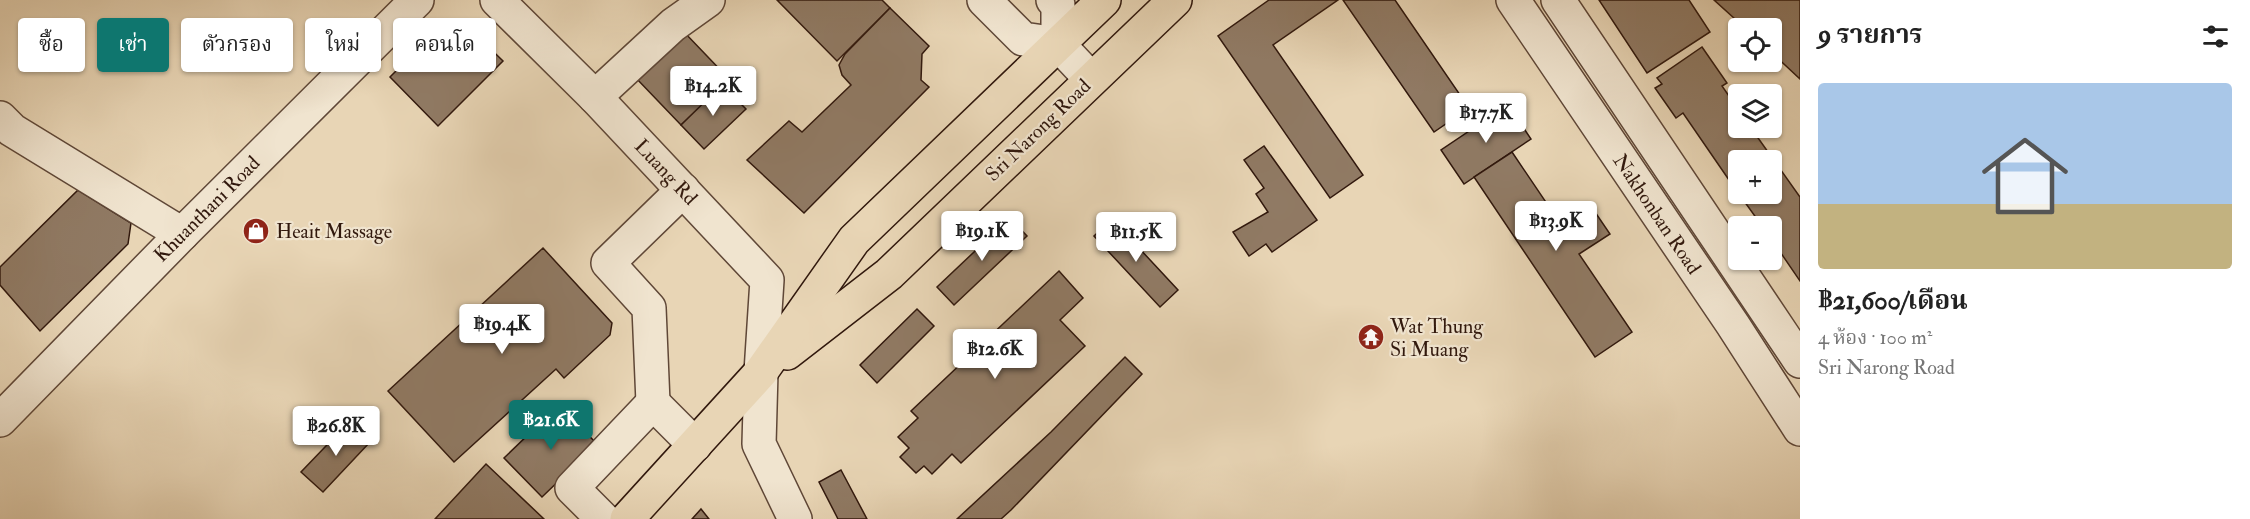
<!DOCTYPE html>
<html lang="th">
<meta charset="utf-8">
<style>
:root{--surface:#fff;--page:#f6f6f6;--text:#222;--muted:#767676;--line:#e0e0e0;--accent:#0f766e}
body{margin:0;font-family:"IM FELL Double Pica","Noto Serif Thai",serif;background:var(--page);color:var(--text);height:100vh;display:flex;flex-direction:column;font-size:22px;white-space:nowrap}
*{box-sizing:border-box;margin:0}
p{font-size:20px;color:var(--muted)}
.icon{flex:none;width:33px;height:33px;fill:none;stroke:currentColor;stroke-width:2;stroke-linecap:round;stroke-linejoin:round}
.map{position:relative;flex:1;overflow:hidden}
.side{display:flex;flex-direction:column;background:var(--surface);width:450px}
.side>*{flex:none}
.top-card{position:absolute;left:18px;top:18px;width:570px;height:54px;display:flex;gap:12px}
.buttons{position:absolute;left:1728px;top:18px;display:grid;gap:12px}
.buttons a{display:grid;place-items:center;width:54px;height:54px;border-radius:6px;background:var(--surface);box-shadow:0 2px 4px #0004;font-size:30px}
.price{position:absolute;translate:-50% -51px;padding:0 14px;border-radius:6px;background:#fff;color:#222;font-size:20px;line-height:39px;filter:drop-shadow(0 2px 3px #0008)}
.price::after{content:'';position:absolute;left:50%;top:36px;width:18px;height:14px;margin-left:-9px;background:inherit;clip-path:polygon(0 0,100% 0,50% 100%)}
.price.current{background:var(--accent);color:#fff}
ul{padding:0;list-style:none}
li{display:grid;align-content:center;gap:12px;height:318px;padding:0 18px}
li+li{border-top:2px solid var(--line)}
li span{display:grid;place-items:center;height:186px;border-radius:6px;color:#555}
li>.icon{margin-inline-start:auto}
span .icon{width:108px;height:108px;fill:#fffc;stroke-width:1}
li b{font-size:26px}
h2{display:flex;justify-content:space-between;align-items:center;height:72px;padding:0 18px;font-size:26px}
.pill{padding:0 21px;border-radius:6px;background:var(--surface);box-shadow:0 2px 4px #0004;font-size:21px;line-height:54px}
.pill.current{background:var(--accent);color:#fff}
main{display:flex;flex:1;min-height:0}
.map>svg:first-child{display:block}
</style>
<main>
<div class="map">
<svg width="1800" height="519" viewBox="0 0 1800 519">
<rect width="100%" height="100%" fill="#e8d5b5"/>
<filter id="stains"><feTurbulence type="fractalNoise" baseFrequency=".00333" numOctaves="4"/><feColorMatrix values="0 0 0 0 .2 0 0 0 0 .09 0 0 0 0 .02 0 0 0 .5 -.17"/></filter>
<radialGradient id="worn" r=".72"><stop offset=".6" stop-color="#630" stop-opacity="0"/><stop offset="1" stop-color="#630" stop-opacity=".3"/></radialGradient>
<!-- building -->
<g fill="#907a64" stroke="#31180d" stroke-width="1.5">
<path d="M 777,0 L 882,0 L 890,8 L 837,61 Z"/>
<path d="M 1269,0 L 1338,0 L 1273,45 L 1363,175 L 1330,198 L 1218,36 Z"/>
<path d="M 1343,0 L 1395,0 L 1469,108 L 1434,132 Z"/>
<path d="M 1599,0 L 1689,0 L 1710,32 L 1647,73 Z"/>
<path d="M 1714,0 L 1800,0 L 1800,79 L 1772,53 L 1772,28 L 1745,28 Z"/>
<path d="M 890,8 L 929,46 L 922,54 L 921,80 L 929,87 L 804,213 L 747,160 L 789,121 L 802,132 L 851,85 L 842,75 L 839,65 L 845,54 Z"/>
<path d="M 442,25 L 467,26 L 503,61 L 438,126 L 390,77 Z"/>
<path d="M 684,32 L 729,79 L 681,125 L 636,78 Z"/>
<path d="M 1702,47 L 1727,83 L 1722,86 L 1738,109 L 1738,128 L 1751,128 L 1800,197 L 1800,281 L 1772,240 L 1772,226 L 1762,226 L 1739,194 L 1772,194 L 1772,160 L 1738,160 L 1738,193 L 1683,113 L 1676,118 L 1655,88 L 1662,84 L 1657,78 Z"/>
<path d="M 722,85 L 746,109 L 704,149 L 681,125 Z"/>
<path d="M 1508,105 L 1531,139 L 1464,184 L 1441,150 Z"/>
<path d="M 1264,146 L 1317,220 L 1272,252 L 1266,244 L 1249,256 L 1233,232 L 1268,212 L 1256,194 L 1264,188 L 1244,160 Z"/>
<path d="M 1512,152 L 1564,229 L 1593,209 L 1610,234 L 1579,254 L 1632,332 L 1595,357 L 1474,177 Z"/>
<path d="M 78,190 L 131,223 L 128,244 L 40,331 L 0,285 L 0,267 Z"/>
<path d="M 1010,218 L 1027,236 L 954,305 L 937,287 Z"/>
<path d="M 1112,219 L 1178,290 L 1160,307 L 1094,236 Z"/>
<path d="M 543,248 L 612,323 L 610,335 L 564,378 L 556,369 L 454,462 L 388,391 Z"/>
<path d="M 1059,271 L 1083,298 L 1060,320 L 1085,346 L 961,463 L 952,454 L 932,474 L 924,466 L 916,473 L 900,457 L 909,448 L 898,437 L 918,418 L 911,411 Z"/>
<path d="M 917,309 L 934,326 L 877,383 L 860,365 Z"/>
<path d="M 1125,357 L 1142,374 L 1011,510 L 1001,519 L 957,519 L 1051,432 Z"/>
<path d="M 559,405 L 597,444 L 542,497 L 504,458 Z"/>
<path d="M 349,422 L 370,442 L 323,492 L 301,472 Z"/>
<path d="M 486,464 L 544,519 L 435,519 Z"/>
<path d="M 841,470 L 867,519 L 838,519 L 819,482 Z"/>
<path d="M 701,509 L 709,519 L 692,519 Z"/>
</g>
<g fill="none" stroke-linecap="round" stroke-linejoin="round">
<defs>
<g id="minor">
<path d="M 497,0 L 595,97 L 767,280 L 761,372 L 759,444 L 795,519"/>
<path d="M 984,0 L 1023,39 L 1058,44 L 1091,79"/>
<path d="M 1053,0 L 1058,5 L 1058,44"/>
<path d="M 1513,0 L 1733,325 L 1800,429"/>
<path d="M 1558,0 L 1800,361"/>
<path d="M 595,97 L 673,25 L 708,0"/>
<path d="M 0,118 L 12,130 L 182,234"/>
<path d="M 653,403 L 649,308 L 608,263 L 683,190"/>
<path d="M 0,420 L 182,234 L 417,0"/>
<path d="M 603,519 L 572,488 L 653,403 L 695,445"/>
</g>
<g id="major">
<path d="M 787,353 L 889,274 L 1175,0"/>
<path d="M 627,519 L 761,372 L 854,240 L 1104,0"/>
</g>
</defs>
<!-- minor casing -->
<use href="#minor" stroke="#5f4737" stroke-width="36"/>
<!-- major casing -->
<use href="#major" stroke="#31180d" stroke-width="36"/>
<!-- minor -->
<use href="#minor" stroke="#f0e4cf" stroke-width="33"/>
<!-- major -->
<use href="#major" stroke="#e8d5b5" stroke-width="33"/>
</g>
<!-- icons -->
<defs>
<symbol id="shop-disc" viewBox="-11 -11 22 22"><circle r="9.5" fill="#8f2418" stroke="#f0e4cf"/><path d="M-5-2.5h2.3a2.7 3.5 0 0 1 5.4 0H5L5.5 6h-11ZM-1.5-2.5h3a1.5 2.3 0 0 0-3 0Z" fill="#fff"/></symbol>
<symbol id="temple-disc" viewBox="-11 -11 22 22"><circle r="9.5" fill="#8f2418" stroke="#f0e4cf"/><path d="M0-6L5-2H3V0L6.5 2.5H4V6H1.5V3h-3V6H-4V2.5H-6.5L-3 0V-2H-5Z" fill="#fff"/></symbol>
</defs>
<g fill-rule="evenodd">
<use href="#shop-disc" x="241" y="216" width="30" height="30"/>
<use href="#temple-disc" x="1356" y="322" width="30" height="30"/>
</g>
<g text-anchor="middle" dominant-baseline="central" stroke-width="4.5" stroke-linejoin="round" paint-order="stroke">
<!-- street labels -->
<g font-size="20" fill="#31180d" stroke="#f0e4cf">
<text transform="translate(1038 130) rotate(-44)">Sri Narong Road</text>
<text transform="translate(666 172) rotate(47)">Luang Rd</text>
<text transform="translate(207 209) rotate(-45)">Khuanthani Road</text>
<text transform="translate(1657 214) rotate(56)">Nakhonban Road</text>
</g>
<!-- poi labels -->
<g font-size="20" fill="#31180d" stroke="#f0e4cf" text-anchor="start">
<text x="276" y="231">Heait Massage</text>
<text x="1390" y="326">Wat Thung<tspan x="1390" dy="23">Si Muang</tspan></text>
</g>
</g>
<rect width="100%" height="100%" filter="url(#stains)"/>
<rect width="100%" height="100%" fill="url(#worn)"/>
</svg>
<div class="buttons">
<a><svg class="icon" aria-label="locate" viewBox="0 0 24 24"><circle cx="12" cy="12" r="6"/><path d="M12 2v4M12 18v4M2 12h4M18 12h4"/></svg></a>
<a><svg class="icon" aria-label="layers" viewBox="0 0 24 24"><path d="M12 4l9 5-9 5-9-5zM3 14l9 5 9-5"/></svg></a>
<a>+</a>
<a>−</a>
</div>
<b class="price" style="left:713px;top:117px">฿14.2K</b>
<b class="price" style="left:1486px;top:144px">฿17.7K</b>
<b class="price" style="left:1556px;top:252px">฿13.9K</b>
<b class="price" style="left:982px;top:262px">฿19.1K</b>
<b class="price" style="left:1136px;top:263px">฿11.5K</b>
<b class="price" style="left:502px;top:355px">฿19.4K</b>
<b class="price" style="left:995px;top:380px">฿12.6K</b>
<b class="price current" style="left:551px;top:451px">฿21.6K</b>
<b class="price" style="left:336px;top:457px">฿26.8K</b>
<div class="top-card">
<a class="pill">ซื้อ</a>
<a class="pill current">เช่า</a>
<a class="pill">ตัวกรอง</a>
<a class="pill">ใหม่</a>
<a class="pill">คอนโด</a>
</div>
</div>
<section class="side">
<h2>9 รายการ<svg class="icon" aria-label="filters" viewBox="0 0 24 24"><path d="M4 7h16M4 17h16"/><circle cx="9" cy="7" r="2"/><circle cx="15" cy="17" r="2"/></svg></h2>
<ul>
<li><span style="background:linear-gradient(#a9c7e8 65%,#c2b280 0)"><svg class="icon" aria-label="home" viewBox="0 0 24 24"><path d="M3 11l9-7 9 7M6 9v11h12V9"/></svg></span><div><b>฿21,600/เดือน</b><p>4 ห้อง · 100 m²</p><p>Sri Narong Road</p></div></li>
</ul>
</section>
</main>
